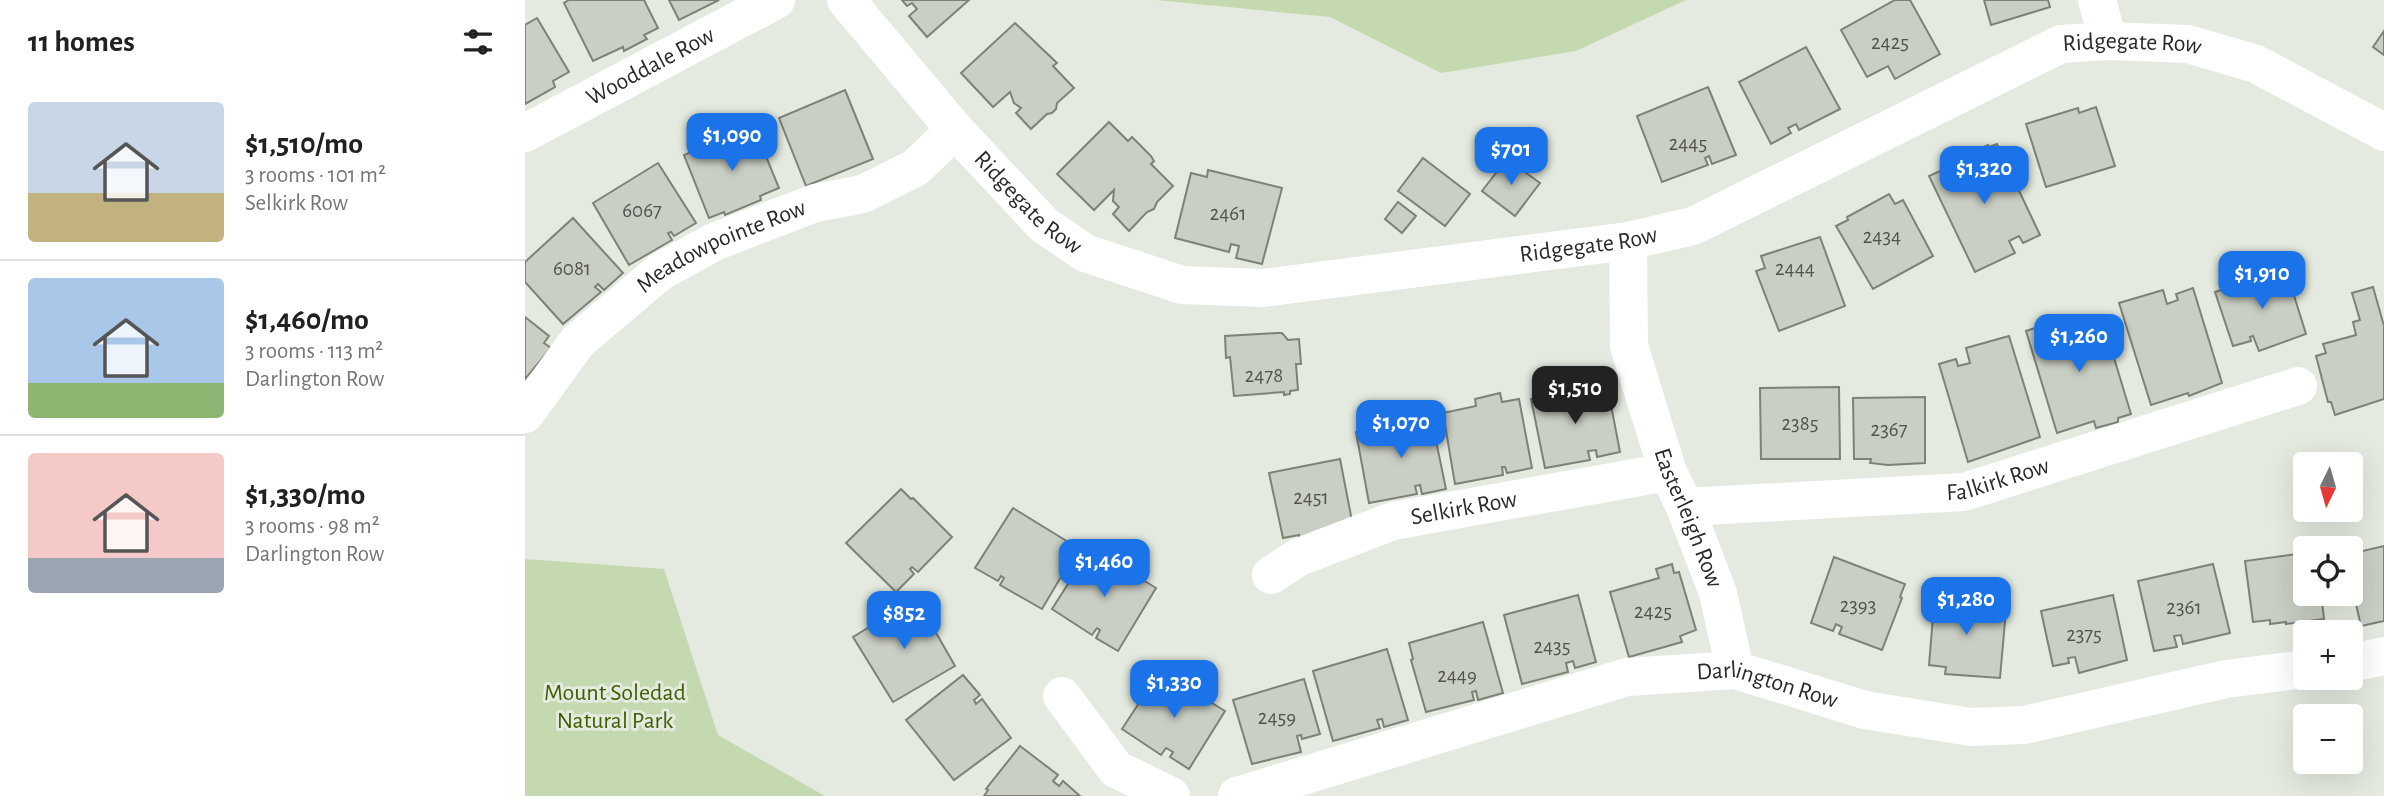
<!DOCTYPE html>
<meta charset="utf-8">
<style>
:root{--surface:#fff;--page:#f6f6f6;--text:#202124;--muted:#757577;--line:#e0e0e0;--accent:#1a73e8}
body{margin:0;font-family:"Alegreya Sans",sans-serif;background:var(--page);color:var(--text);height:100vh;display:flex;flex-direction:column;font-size:26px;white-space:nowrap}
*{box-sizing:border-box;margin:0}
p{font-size:23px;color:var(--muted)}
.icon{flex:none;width:38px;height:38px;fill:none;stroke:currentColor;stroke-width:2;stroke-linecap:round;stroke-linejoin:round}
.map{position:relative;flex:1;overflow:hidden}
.drawer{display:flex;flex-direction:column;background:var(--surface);width:525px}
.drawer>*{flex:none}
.needle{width:46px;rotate:185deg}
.buttons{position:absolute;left:1768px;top:452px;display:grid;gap:14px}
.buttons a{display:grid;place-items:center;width:70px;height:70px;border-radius:7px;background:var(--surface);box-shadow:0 7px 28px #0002;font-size:35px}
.price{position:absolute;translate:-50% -60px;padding:0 16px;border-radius:14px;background:var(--accent);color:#fff;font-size:23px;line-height:46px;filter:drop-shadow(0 2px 4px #0008)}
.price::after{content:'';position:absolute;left:50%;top:42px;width:21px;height:16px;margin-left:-10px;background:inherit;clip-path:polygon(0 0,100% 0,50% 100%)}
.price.current{background:#222;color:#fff}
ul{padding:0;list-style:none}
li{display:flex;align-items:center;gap:21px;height:175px;padding:0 28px}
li+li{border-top:2px solid var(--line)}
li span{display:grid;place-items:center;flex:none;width:196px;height:140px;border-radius:7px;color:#555}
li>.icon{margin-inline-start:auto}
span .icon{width:84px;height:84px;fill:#fffc;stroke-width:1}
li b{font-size:30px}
h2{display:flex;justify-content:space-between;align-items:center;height:84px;padding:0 28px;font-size:30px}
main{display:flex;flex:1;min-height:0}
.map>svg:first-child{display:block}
</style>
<main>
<section class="drawer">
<h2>11 homes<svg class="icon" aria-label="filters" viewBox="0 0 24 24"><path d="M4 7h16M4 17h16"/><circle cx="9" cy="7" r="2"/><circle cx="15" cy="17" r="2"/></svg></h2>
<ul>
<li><span style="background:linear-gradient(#c9d6e8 65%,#c2b280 0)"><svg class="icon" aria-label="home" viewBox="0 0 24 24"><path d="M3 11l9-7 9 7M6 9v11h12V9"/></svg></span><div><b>$1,510/mo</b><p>3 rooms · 101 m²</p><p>Selkirk Row</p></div></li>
<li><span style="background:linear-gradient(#a9c7e8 75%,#8fb573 0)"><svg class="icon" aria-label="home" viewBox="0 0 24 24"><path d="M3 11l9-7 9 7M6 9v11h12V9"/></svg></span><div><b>$1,460/mo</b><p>3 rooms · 113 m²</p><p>Darlington Row</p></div></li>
<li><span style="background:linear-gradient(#f6c9c9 75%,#9aa5b1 0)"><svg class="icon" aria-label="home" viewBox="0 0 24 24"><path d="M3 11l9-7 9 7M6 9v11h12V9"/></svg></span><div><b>$1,330/mo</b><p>3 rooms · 98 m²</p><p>Darlington Row</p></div></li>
</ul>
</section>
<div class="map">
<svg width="1859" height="796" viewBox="0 0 1859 796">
<rect width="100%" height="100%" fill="#e4eadf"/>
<!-- green -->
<g fill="#c5d9b1">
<path d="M 630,0 L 1161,0 L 1051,51 L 916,73 L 805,17 Z"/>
<path d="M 0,559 L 139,569 L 193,735 L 300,796 L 0,796 Z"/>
</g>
<!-- building -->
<g fill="#cacfc5" stroke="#7d8278" stroke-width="2">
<path d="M 44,0 L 119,0 L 133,28 L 119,35 L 122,39 L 99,51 L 98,47 L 68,61 L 39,3 Z"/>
<path d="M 144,0 L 194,0 L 154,20 Z"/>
<path d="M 377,0 L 444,0 L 402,37 L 384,16 L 392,9 L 387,3 L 382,6 Z"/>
<path d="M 1370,0 L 1385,0 L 1415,54 L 1370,79 L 1363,66 L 1342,77 L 1316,30 Z"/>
<path d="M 1459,0 L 1523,0 L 1525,7 L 1466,25 Z"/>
<path d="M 12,18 L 44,72 L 28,81 L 30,87 L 0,104 L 0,25 Z"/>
<path d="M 490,23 L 532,63 L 528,66 L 549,88 L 532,103 L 531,109 L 527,113 L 522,114 L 506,129 L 491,113 L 496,108 L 489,103 L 485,92 L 468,107 L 436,73 Z"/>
<path d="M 1859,31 L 1859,55 L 1848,47 Z"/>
<path d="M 1281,47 L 1315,109 L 1274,130 L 1271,124 L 1263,128 L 1266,133 L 1246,144 L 1214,82 Z"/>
<path d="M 1183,87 L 1211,155 L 1187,164 L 1184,156 L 1180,158 L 1183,165 L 1137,182 L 1112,116 Z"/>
<path d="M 320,90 L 348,159 L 281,186 L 254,118 Z"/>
<path d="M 1571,107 L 1590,166 L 1521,187 L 1501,124 L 1553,108 L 1554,113 Z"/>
<path d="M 584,122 L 603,141 L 607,137 L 626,156 L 629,161 L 626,164 L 648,186 L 632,202 L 629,209 L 622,212 L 604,231 L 588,214 L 594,207 L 588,201 L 589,190 L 569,210 L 532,174 Z"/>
<path d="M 229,127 L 254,188 L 235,196 L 236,200 L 200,215 L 199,212 L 184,218 L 159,155 Z"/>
<path d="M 1472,144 L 1515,235 L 1498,243 L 1494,236 L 1484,241 L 1490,253 L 1450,272 L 1404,176 L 1440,160 L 1438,156 L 1463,145 L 1464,147 Z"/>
<path d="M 898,158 L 945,194 L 920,226 L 873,191 Z"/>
<path d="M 982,159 L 1015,183 L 990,216 L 957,191 Z"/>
<path d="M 133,163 L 171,223 L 149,236 L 146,232 L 143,233 L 147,240 L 104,265 L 68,203 Z"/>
<path d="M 683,170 L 757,188 L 737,264 L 711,258 L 714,246 L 706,244 L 704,252 L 650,238 L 666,173 L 682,177 Z"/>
<path d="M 1364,194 L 1370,204 L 1378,200 L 1408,256 L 1348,289 L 1311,226 L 1323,220 L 1322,217 Z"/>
<path d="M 873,202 L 891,216 L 877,233 L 860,219 Z"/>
<path d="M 48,218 L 98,273 L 79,290 L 73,284 L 70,287 L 76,292 L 38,324 L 0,282 L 0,262 Z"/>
<path d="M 1295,237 L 1320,306 L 1254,331 L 1231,271 L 1240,268 L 1236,256 Z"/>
<path d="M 1761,270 L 1781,334 L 1734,351 L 1728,336 L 1725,337 L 1726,341 L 1708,346 L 1690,292 Z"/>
<path d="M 1848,287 L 1859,326 L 1859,399 L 1810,415 L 1806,402 L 1803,402 L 1791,356 L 1801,353 L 1798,344 L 1831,335 L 1828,322 L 1835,320 L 1827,293 Z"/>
<path d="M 1668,288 L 1697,383 L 1664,396 L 1663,393 L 1626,405 L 1594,303 L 1638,290 L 1642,304 L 1653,300 L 1651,294 Z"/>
<path d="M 1576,315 L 1606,414 L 1593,418 L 1593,422 L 1571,428 L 1569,421 L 1532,433 L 1501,331 L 1544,317 L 1548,331 L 1560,328 L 1558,320 Z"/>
<path d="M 0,317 L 24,336 L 19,343 L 26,348 L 0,379 Z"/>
<path d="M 752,333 L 757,333 L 763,340 L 774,339 L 776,364 L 771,364 L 773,390 L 765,391 L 765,394 L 759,395 L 759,392 L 709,396 L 705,357 L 701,358 L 700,336 Z"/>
<path d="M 1484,336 L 1515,437 L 1443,462 L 1414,364 L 1431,359 L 1433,366 L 1445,363 L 1441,348 Z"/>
<path d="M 1082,384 L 1095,452 L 1072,457 L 1071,450 L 1063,451 L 1065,460 L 1020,468 L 1006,399 Z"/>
<path d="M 1314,387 L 1315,459 L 1236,459 L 1235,388 Z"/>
<path d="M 975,393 L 977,402 L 994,399 L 1007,468 L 982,473 L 980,467 L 977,467 L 978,475 L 930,484 L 918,413 L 951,406 L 950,399 Z"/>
<path d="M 1400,397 L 1400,463 L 1363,465 L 1345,463 L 1346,459 L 1329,459 L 1328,398 Z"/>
<path d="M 906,417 L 921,489 L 897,494 L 895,485 L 890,486 L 892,494 L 844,503 L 831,432 Z"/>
<path d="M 815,459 L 827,521 L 774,538 L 774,535 L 758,538 L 744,473 Z"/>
<path d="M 376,489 L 386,499 L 388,498 L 427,537 L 393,572 L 387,567 L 385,569 L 389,574 L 371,592 L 321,543 Z"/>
<path d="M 488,508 L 553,548 L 517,609 L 475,585 L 479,578 L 476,576 L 473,581 L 450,568 Z"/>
<path d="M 1859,546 L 1859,621 L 1836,626 L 1825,578 L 1825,554 Z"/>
<path d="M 566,548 L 631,588 L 593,651 L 571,638 L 575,630 L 572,628 L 567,635 L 527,609 Z"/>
<path d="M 1780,553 L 1780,593 L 1796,593 L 1799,619 L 1761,624 L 1761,622 L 1745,624 L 1745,620 L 1728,622 L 1720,561 Z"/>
<path d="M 1309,557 L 1380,584 L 1375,597 L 1377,598 L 1357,650 L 1314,634 L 1317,627 L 1311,624 L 1308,631 L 1286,623 Z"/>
<path d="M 1147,564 L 1149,573 L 1154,572 L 1171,630 L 1155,636 L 1157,642 L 1104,657 L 1085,592 L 1134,578 L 1131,569 Z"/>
<path d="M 1688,564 L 1705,633 L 1658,644 L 1656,635 L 1649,636 L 1652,647 L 1629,651 L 1613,581 Z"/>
<path d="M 1415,586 L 1436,588 L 1435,606 L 1481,610 L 1475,678 L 1420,674 L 1421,667 L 1404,665 L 1409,605 L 1413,605 Z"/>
<path d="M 1053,595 L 1071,662 L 1050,668 L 1048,661 L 1041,663 L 1043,672 L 997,684 L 979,615 Z"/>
<path d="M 1588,595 L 1602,660 L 1554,673 L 1550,657 L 1543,658 L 1544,663 L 1528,666 L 1516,611 Z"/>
<path d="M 390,599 L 404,620 L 397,625 L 399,629 L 406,624 L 430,666 L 368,702 L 328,637 Z"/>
<path d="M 958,622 L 978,693 L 953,700 L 951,691 L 947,692 L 949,700 L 901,712 L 886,660 L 888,659 L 884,643 Z"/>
<path d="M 862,649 L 883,720 L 859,727 L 857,719 L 852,720 L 855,728 L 808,741 L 788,671 Z"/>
<path d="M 635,671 L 700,711 L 664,769 L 645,757 L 648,752 L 641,748 L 636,755 L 597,729 Z"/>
<path d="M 438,675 L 455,695 L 449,700 L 451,704 L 457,699 L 486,738 L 429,780 L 381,720 Z"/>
<path d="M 779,679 L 795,734 L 777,739 L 776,735 L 772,736 L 776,752 L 727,764 L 708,700 Z"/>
<path d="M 495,746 L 533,775 L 528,781 L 534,786 L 538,781 L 555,796 L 459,796 L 463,790 L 461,789 Z"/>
</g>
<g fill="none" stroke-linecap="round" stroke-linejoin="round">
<!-- minor -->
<g stroke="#fff" stroke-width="38">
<path id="s1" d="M 321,0 L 430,130 L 519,225 L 560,253 L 657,285 L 738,288 L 1103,241 L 1168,226 L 1536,44 L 1583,41 L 1663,44 L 1731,64 L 1859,132"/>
<path d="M 1572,0 L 1583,41"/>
<path id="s2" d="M 0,133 L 251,0"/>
<path id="s3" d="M 1103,241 L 1104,346 L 1143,472 L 1160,507 L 1193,593 L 1210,670"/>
<path id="s4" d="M 0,414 L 53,341 L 136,271 L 189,242 L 290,203 L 338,194 L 390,168 L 430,130"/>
<path id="s5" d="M 1160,507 L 1439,492 L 1773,386"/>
<path id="s6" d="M 746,575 L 774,557 L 868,521 L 1143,472"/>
<path d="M 1825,663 L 1859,656"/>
<path d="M 537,696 L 591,769 L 646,796"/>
<path id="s7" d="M 712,796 L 1102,677 L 1210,670 L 1340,710 L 1446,727 L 1499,725 L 1701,679 L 1780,669"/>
</g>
</g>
<g text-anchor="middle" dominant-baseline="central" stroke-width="6" stroke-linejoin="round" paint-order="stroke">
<!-- number labels -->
<g font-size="21" fill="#51544e">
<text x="1365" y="42">2425</text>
<text x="1163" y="143">2445</text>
<text x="117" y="210">6067</text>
<text x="703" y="213">2461</text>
<text x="1357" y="236">2434</text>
<text x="47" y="268">6081</text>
<text x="1270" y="268">2444</text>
<text x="739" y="375">2478</text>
<text x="1275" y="423">2385</text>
<text x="1364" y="429">2367</text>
<text x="786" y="497">2451</text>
<text x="1333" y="605">2393</text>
<text x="1659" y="607">2361</text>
<text x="1128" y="611">2425</text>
<text x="1559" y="634">2375</text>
<text x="1027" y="646">2435</text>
<text x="932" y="675">2449</text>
<text x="752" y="717">2459</text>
</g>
<!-- street labels -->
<g font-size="24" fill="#292b27" stroke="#e4eadf">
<text stroke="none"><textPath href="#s1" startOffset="1449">Ridgegate Row</textPath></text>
<text stroke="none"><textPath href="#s2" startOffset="142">Wooddale Row</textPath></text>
<text stroke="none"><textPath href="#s1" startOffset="273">Ridgegate Row</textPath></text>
<text stroke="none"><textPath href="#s1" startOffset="861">Ridgegate Row</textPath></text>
<text stroke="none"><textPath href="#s4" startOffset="264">Meadowpointe Row</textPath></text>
<text stroke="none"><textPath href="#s5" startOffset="315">Falkirk Row</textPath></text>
<text stroke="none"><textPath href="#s6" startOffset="206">Selkirk Row</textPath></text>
<text stroke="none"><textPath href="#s3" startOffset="287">Easterleigh Row</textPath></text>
<text stroke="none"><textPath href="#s7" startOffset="550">Darlington Row</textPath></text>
</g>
<!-- park labels -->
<g font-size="24" fill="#3f5f02" stroke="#e4eadf">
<text x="90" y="693">Mount Soledad<tspan x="90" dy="28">Natural Park</tspan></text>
</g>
</g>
</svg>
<div class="buttons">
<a><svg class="needle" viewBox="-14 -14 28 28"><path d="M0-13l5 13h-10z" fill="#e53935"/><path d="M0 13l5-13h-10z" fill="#757577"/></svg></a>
<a><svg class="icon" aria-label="locate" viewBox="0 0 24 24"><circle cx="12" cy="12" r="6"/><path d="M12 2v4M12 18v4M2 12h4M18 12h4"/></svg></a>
<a>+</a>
<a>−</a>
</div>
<b class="price" style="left:207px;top:173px">$1,090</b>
<b class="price" style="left:986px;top:187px">$701</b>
<b class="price" style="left:1459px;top:206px">$1,320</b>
<b class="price" style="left:1737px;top:311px">$1,910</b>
<b class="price" style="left:1554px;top:374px">$1,260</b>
<b class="price current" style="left:1050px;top:426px">$1,510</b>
<b class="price" style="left:876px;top:460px">$1,070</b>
<b class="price" style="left:579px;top:599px">$1,460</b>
<b class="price" style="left:1441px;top:637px">$1,280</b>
<b class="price" style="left:379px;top:651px">$852</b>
<b class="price" style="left:649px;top:720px">$1,330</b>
</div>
</main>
